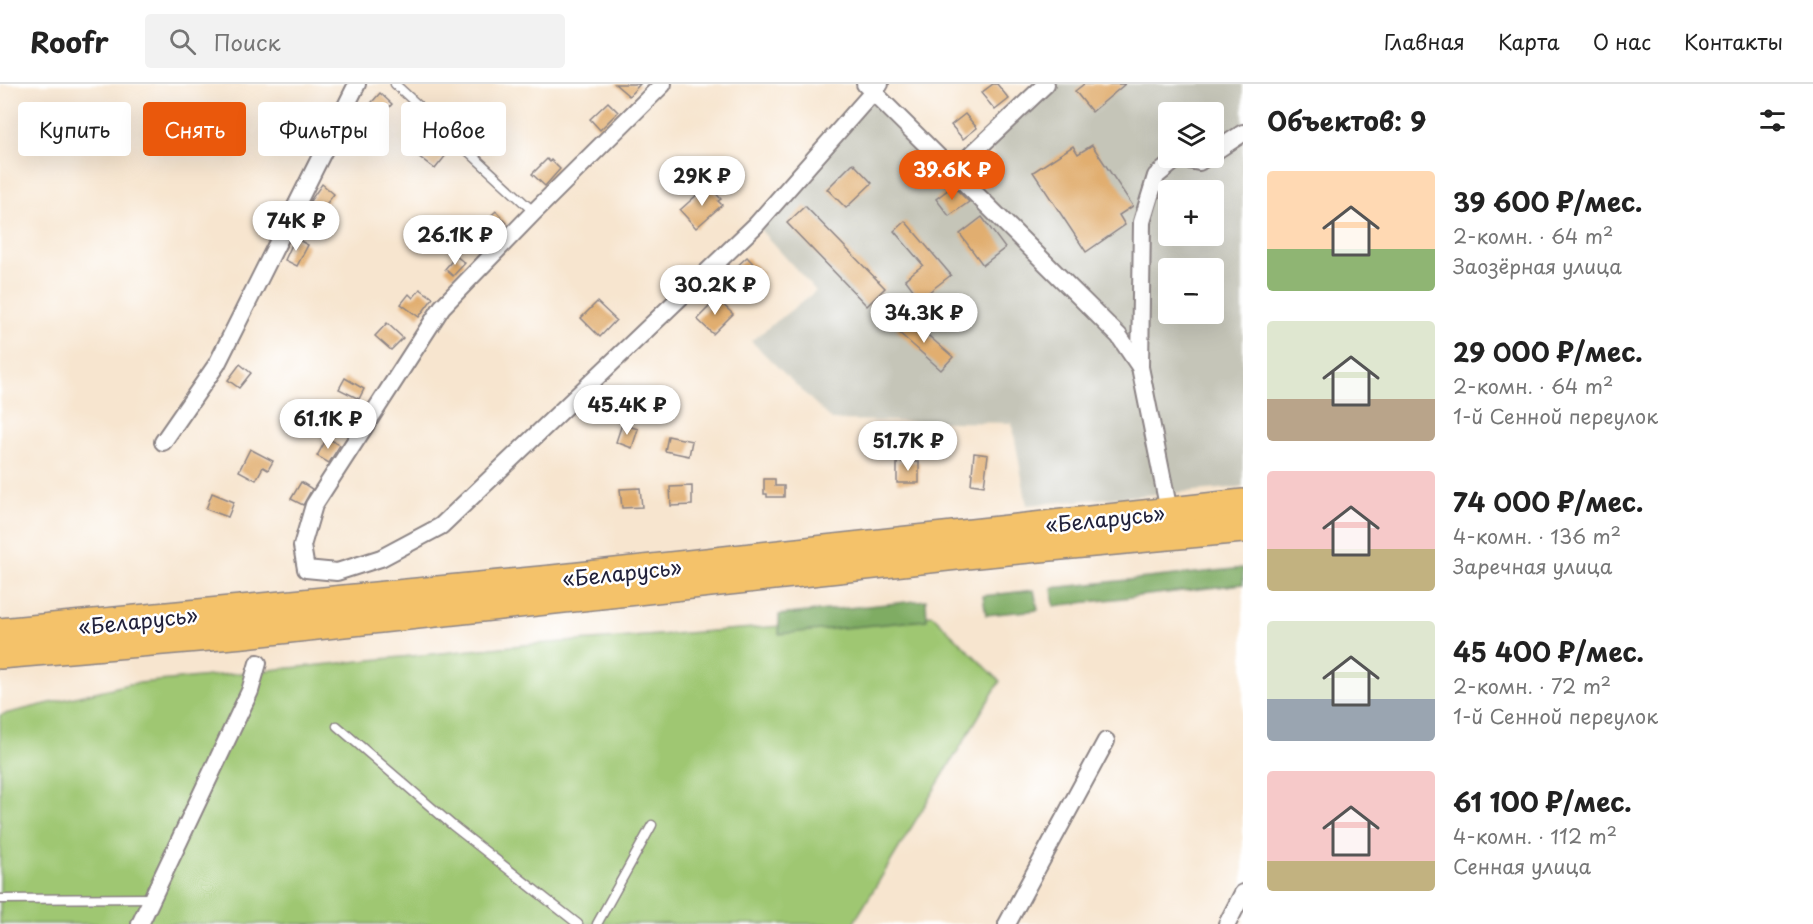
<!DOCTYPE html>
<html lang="ru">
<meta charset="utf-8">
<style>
:root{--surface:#fff;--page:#f2f2f2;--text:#222;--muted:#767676;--line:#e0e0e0;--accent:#ea580c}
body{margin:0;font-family:"Playpen Sans",sans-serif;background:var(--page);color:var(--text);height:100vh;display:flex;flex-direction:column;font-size:22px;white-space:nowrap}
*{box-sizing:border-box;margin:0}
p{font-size:20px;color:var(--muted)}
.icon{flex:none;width:33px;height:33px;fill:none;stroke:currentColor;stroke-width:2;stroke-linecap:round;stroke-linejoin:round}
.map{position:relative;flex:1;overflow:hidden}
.details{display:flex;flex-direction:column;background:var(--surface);width:570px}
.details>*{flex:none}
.guide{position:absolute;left:18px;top:18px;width:570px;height:54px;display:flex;gap:12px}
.fabs{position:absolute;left:1158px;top:18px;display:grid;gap:12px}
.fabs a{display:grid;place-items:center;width:66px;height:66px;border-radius:6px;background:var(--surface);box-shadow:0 6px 24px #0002;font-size:30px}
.price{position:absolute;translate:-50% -51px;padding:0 14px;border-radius:21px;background:#fff;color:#222;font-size:20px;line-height:39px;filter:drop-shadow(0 2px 3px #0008)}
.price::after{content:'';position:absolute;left:50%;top:36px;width:18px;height:14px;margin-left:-9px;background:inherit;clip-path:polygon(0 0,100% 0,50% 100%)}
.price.selected{background:var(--accent);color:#fff}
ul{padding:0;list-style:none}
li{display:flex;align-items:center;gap:18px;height:150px;padding:0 24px}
li span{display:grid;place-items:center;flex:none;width:168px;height:120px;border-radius:6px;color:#555}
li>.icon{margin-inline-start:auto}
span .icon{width:72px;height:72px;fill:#fffc;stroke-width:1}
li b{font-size:26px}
h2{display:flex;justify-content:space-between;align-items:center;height:72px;padding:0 24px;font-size:26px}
.pill{padding:0 21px;border-radius:6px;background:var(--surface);box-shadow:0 6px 24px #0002;font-size:21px;line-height:54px}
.pill.selected{background:var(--accent);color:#fff}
header{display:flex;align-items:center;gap:36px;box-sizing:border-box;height:84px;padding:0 30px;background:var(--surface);border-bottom:2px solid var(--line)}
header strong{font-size:28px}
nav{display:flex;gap:33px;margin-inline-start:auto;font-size:21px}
.search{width:420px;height:54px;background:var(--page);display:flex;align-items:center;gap:15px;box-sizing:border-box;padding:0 21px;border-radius:6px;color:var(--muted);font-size:22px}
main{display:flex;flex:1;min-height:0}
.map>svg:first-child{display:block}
</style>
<header>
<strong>Roofr</strong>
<div class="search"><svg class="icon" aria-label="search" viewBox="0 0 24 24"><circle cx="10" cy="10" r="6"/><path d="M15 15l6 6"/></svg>Поиск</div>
<nav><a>Главная</a><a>Карта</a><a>О нас</a><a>Контакты</a></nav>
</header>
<main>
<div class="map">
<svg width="1243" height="840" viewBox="0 0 1243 840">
<rect width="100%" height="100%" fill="#fff"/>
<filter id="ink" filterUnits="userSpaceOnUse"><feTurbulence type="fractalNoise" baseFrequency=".0167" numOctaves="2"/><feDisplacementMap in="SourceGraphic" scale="12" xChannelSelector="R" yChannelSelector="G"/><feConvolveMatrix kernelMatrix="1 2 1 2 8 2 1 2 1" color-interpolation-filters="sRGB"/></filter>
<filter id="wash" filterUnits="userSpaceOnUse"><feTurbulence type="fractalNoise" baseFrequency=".008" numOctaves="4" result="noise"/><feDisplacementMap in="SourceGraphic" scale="24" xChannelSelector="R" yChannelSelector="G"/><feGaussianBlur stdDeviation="1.35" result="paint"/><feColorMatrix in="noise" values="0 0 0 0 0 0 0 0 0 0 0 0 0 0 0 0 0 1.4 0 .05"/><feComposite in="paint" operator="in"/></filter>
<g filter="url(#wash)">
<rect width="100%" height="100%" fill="#f7e5cf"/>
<!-- industrial -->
<path fill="#c5c5b8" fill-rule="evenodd" d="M 1052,0 L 1243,0 L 1243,403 L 1027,421 L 1012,339 L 832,336 L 751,257 L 816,207 L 756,141 L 874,8 L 980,112 L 1004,82 L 983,59 ZM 1168,28 L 1214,28 L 1214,74 L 1168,74 ZM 1168,106 L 1214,106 L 1214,152 L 1168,152 ZM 1168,184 L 1214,184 L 1214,230 L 1168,230 Z"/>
<!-- green -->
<path fill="#9fc772" stroke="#607456" stroke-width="1.5" d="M 932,531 L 1000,597 L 853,840 L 0,840 L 0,631 L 129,600 L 523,561 Z"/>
<!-- forest -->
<g fill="#7fac64" stroke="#506750" stroke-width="1.5">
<path d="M 1243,484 L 1243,500 L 1054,522 L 1052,504 Z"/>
<path d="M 1034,506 L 1038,526 L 986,531 L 983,512 Z"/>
<path d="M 926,516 L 927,536 L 779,550 L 779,531 Z"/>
</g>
<g id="blocks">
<!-- building -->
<g fill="#e1ae70">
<path d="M 615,0 L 640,0 L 629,12 Z"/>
<path d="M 993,0 L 997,0 L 1009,15 L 995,26 L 981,9 Z"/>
<path d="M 1084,0 L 1125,0 L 1092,28 L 1075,7 Z"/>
<path d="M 380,9 L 392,20 L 378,36 L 366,25 Z"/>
<path d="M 608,18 L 618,28 L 600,46 L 590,35 Z"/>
<path d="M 965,30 L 977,44 L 963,55 L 951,41 Z"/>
<path d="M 421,50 L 447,70 L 435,85 L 409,65 Z"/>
<path d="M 1092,61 L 1133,122 L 1119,131 L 1125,141 L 1086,168 L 1033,88 L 1073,62 L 1078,70 Z"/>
<path d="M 547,75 L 550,78 L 551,76 L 560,85 L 545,102 L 532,90 Z"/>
<path d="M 853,79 L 872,99 L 846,124 L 827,105 Z"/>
<path d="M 322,100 L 334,110 L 322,126 L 310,117 Z"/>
<path d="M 708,101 L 721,115 L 718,117 L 722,121 L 696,144 L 680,126 Z"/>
<path d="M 953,102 L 969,118 L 949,132 L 936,115 Z"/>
<path d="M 805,122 L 885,204 L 867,222 L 787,139 Z"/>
<path d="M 496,127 L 507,139 L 493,153 L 481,141 Z"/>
<path d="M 982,133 L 1005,164 L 983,181 L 960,150 Z"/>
<path d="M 905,137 L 951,191 L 920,215 L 905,195 L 923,181 L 894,147 Z"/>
<path d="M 295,154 L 308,161 L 297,182 L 285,176 Z"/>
<path d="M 456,172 L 465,179 L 453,192 L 445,185 Z"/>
<path d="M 747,173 L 763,190 L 749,204 L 733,186 Z"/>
<path d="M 420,205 L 433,214 L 419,233 L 401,220 L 409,210 L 413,214 Z"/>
<path d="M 717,215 L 733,230 L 713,250 L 697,235 Z"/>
<path d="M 597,218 L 616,236 L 600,253 L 581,234 Z"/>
<path d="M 907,233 L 953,273 L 941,286 L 896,246 Z"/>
<path d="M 387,239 L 403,254 L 391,266 L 375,252 Z"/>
<path d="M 240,280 L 251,289 L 239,304 L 228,296 Z"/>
<path d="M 345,294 L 364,305 L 359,315 L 339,305 Z"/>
<path d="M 622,340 L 638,345 L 632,364 L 616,358 Z"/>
<path d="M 668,352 L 692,357 L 689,372 L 665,367 Z"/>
<path d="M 327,354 L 340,361 L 329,379 L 317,372 Z"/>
<path d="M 250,365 L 273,377 L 268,386 L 263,383 L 256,396 L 239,387 Z"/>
<path d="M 974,369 L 988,371 L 984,402 L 971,400 Z"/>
<rect x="897" y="378" width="22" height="21"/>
<path d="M 764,395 L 775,395 L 775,402 L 784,402 L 784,413 L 767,413 L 767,410 L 764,410 Z"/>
<path d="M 301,398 L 312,405 L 303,421 L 291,415 Z"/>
<path d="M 692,402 L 692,421 L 671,422 L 670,403 Z"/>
<path d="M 640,404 L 642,423 L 622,424 L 620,405 Z"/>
<path d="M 212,409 L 234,418 L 228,433 L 206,425 Z"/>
</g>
</g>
</g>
<g filter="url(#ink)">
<use href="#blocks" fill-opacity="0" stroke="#8c8485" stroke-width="1.5"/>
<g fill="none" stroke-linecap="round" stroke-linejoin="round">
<defs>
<g id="service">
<path d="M 395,0 L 534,128"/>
<path d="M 337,642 L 452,741 L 578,840"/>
<path d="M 0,815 L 152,814"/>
<path d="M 597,840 L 652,741"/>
</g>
<g id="minor">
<path d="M 663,0 L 534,128 L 442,223 L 314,421 L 302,462 L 306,485 L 337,488 L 381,474 L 441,442 L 756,141 L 880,0"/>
<path d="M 865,0 L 1119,252 L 1140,283 L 1169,427"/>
<path d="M 1214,68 L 1243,49"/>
<path d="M 954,87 L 1046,0"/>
<path d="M 1140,283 L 1142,138 L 1156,92 L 1178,74 L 1199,78 L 1205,74"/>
<path d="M 163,358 L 217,280 L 357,0"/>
<path d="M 140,840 L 250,607 L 258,579"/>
<path d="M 1007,840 L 1106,657"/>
<path d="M 1227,840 L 1243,809"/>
</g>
<g id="trunk">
<path d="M 0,548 L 552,495 L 1243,419"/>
<path d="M 0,571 L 244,550 L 966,471 L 1243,445"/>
</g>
</defs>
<!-- service casing -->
<use href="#service" stroke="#8c8485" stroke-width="11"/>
<!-- minor casing -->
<use href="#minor" stroke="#8c8485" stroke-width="20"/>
<!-- trunk casing -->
<use href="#trunk" stroke="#8c8485" stroke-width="30"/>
<!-- service -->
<use href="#service" stroke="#fff" stroke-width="8"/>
<!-- minor -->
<use href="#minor" stroke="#fff" stroke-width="16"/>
<!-- trunk -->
<use href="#trunk" stroke="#f4c26a" stroke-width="27"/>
</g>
</g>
<g text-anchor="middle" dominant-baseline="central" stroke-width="5" stroke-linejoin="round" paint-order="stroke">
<!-- street labels -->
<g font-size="21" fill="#22223b" stroke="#fff">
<text transform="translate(1105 434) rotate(-6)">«Беларусь»</text>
<text transform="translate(622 488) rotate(-6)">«Беларусь»</text>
<text transform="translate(138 536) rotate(-6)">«Беларусь»</text>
</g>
</g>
</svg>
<div class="fabs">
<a><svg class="icon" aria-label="layers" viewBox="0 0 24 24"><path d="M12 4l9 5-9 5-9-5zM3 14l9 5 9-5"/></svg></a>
<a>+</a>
<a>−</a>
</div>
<b class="price selected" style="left:952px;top:117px">39.6K ₽</b>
<b class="price" style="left:702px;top:123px">29K ₽</b>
<b class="price" style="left:296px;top:168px">74K ₽</b>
<b class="price" style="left:455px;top:182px">26.1K ₽</b>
<b class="price" style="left:715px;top:232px">30.2K ₽</b>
<b class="price" style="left:924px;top:260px">34.3K ₽</b>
<b class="price" style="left:627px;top:352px">45.4K ₽</b>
<b class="price" style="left:328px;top:366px">61.1K ₽</b>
<b class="price" style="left:908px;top:388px">51.7K ₽</b>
<div class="guide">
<a class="pill">Купить</a>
<a class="pill selected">Снять</a>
<a class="pill">Фильтры</a>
<a class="pill">Новое</a>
</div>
</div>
<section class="details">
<h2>Объектов: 9<svg class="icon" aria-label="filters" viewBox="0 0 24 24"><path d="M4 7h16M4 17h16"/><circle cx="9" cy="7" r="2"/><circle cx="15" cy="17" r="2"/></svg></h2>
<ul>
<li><span style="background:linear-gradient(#ffd9b3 65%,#8fb573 0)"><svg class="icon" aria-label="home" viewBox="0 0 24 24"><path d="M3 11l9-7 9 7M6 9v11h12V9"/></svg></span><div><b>39 600 ₽/мес.</b><p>2-комн. · 64 m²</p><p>Заозёрная улица</p></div></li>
<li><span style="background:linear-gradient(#dfe7d0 65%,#b9a48a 0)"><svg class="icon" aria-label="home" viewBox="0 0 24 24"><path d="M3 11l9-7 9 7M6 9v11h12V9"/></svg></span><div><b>29 000 ₽/мес.</b><p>2-комн. · 64 m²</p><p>1-й Сенной переулок</p></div></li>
<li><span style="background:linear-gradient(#f6c9c9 65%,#c2b280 0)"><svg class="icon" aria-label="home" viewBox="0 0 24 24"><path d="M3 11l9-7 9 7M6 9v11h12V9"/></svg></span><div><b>74 000 ₽/мес.</b><p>4-комн. · 136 m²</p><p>Заречная улица</p></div></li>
<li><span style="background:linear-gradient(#dfe7d0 65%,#9aa5b1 0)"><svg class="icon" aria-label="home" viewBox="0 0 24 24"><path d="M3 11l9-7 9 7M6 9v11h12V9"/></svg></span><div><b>45 400 ₽/мес.</b><p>2-комн. · 72 m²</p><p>1-й Сенной переулок</p></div></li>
<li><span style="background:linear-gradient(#f6c9c9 75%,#c2b280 0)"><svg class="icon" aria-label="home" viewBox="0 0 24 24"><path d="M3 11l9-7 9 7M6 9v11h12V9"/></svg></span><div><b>61 100 ₽/мес.</b><p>4-комн. · 112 m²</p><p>Сенная улица</p></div></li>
</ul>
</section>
</main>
